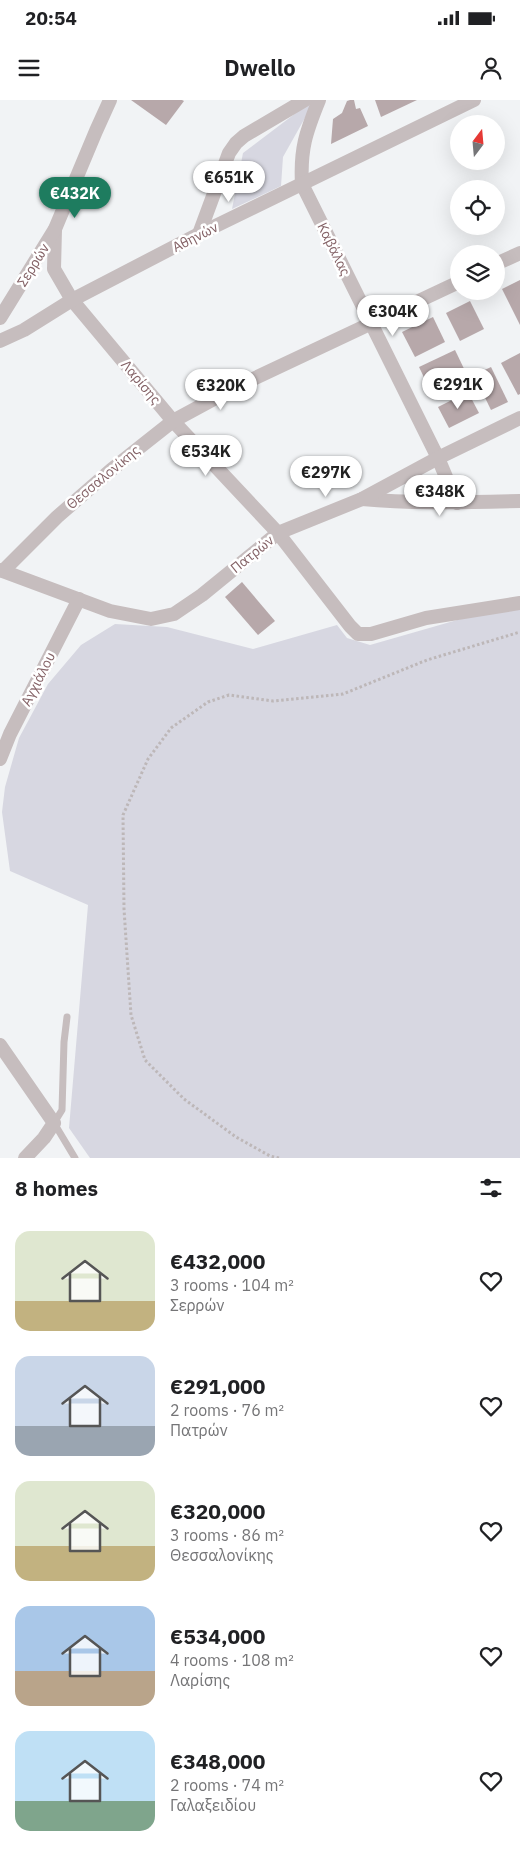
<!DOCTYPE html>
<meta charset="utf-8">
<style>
:root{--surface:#fff;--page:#f2f2f2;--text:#202124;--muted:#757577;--accent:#1e7c5f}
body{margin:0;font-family:"IBM Plex Sans",sans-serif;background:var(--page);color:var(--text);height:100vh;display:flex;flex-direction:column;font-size:19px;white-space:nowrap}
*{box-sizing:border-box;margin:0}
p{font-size:16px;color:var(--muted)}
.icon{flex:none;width:28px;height:28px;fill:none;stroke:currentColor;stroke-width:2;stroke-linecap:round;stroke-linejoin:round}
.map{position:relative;height:1058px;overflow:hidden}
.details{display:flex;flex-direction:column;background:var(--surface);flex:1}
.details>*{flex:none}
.needle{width:32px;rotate:16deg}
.tools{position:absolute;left:450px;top:15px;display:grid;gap:10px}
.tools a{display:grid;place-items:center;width:55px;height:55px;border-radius:50%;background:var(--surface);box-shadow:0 5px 20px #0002;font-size:25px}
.price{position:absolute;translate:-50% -42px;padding:0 11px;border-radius:18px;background:#fff;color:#222;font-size:16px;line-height:32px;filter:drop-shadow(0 1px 2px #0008)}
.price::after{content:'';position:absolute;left:50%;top:30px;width:15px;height:11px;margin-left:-8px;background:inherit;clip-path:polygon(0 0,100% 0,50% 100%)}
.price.selected{background:var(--accent);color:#fff}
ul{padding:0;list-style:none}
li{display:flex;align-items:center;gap:15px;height:125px;padding:0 15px}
li span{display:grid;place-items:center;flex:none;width:140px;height:100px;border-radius:15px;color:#555}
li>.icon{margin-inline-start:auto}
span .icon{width:60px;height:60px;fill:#fffc;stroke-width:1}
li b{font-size:21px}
h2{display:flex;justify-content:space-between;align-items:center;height:60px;padding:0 15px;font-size:21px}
.status{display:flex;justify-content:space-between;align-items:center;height:35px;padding:0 25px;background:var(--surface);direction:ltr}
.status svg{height:14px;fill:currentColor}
header{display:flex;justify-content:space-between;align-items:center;height:65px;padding:0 15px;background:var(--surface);font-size:22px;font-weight:700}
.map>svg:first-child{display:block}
</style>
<div class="status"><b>20:54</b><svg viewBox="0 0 49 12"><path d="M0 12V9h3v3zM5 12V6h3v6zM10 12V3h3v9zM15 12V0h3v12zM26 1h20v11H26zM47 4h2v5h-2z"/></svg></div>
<header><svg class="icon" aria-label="menu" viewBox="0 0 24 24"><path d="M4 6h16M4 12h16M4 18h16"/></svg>Dwello<svg class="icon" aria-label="person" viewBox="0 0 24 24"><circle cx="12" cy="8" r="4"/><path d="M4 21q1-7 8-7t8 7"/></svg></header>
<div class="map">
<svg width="520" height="1058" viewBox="0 0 520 1058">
<rect width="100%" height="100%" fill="#f1f3f5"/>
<!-- green -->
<g fill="#d7d7e1">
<path d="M 313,0 L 315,0 L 283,57 L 281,86 L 232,109 L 243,53 Z"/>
<path d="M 520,506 L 520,1058 L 90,1058 L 69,1028 L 88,805 L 10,771 L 2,712 L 5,687 L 19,638 L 48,584 L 81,545 L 115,524 L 167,527 L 253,549 L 337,525 L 347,538 L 370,545 L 492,510 Z"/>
</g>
<!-- building -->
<g fill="#b7a8aa">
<path d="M 131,0 L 182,0 L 184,1 L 166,25 Z"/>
<path d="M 350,0 L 354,0 L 356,9 L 360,8 L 368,26 L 331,44 L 333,19 L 342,13 L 347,1 Z"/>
<path d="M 375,0 L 417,0 L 381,17 Z"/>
<path d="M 520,180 L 520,225 L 502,189 Z"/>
<path d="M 470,201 L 484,229 L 460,241 L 446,213 Z"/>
<path d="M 433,217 L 445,242 L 415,257 L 402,232 Z"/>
<path d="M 455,250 L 468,277 L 432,294 L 419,267 Z"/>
<path d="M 520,253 L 520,294 L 518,295 L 501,263 Z"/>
<path d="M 491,267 L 508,302 L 491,310 L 474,275 Z"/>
<path d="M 468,292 L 479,313 L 449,328 L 438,307 Z"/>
<path d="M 242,482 L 275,521 L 258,535 L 225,497 Z"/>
</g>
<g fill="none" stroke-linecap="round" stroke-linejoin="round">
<!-- path -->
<path stroke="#bdb7b8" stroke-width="3" stroke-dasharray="2.5 2.5" stroke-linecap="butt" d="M 279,1058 L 270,1056 L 236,1037 L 184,999 L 145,960 L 131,915 L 124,809 L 123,715 L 148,659 L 171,628 L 208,602 L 229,595 L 273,601 L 343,594 L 427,560 L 520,532"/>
<!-- lane -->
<path stroke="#c6bdbe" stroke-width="7" d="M 67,917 L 64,942 L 62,1010 L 54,1023 L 75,1058"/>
<!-- street -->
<g stroke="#c6bdbe" stroke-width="14">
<path d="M 319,0 C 306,32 300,49 302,84 L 438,358 L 457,403"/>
<path d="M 55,129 L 54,169 L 72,200 L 173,321 L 278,433 L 350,526 L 358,534 L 371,534 L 426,518 L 520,503"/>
<path d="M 199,134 L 229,53 L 236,43 L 244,36 L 305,0"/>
<path d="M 496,164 L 520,153"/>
<path d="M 0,218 L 55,129 L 96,31 L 110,0"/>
<path d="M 0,241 L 24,230 L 72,200 L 199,134 L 474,0"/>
<path d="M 362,399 C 415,404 467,402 520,401"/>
<path d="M 0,470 L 110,511 L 151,519 L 174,514 L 202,495 L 278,433 L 362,399 L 438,358 L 520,318"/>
<path d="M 3,471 L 57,417 L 111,370 L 173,321 L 234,288 L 459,182"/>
<path d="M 0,659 L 10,634 L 79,499"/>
<path d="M 0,945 L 54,1023 L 44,1038 L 25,1058"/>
</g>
</g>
<g text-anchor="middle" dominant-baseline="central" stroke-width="5" stroke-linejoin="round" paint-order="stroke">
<!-- street labels -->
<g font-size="14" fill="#846266" stroke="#fff">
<text transform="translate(195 137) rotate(-27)">Αθηνών</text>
<text transform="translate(334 149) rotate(64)">Καβάλας</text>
<text transform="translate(33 165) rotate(-58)">Σερρών</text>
<text transform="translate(141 282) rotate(50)">Λαρίσης</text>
<text transform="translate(103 377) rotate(-40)">Θεσσαλονίκης</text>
<text transform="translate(252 454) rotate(-39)">Πατρών</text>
<text transform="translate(38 579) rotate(-63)">Αγχιάλου</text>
</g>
</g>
</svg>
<div class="tools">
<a><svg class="needle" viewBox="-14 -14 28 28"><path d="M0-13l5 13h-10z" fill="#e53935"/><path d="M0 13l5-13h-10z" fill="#757577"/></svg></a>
<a><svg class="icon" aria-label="locate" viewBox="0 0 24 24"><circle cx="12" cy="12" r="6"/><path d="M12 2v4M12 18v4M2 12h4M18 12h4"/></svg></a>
<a><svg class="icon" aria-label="layers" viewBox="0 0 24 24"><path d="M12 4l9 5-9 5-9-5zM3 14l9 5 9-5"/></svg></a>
</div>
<b class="price" style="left:229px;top:103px">€651K</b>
<b class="price selected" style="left:75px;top:119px">€432K</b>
<b class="price" style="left:393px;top:237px">€304K</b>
<b class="price" style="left:458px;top:310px">€291K</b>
<b class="price" style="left:221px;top:311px">€320K</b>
<b class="price" style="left:206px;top:377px">€534K</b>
<b class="price" style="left:326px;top:398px">€297K</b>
<b class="price" style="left:440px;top:417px">€348K</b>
</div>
<section class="details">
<h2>8 homes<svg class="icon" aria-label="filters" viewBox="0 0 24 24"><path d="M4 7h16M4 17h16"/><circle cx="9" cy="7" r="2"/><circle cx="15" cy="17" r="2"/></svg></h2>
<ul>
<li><span style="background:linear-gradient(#dfe7d0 70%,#c2b280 0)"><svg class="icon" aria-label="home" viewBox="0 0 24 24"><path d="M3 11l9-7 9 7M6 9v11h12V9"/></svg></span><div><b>€432,000</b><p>3 rooms · 104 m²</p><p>Σερρών</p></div><svg class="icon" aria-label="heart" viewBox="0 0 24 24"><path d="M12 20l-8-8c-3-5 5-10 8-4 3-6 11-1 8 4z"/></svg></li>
<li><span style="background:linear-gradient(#c9d6e8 70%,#9aa5b1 0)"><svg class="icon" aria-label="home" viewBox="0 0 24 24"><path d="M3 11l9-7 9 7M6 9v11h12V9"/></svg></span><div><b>€291,000</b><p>2 rooms · 76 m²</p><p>Πατρών</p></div><svg class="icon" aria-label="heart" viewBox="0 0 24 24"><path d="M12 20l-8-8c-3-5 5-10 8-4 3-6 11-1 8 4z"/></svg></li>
<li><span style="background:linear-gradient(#dfe7d0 65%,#c2b280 0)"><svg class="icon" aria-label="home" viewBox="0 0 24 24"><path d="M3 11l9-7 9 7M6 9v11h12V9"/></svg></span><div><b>€320,000</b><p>3 rooms · 86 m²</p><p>Θεσσαλονίκης</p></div><svg class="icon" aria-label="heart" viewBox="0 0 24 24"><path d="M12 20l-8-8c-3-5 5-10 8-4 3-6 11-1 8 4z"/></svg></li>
<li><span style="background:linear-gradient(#a9c7e8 65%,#b9a48a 0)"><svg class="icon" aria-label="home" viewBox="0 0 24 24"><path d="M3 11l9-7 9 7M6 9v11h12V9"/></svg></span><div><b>€534,000</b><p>4 rooms · 108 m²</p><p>Λαρίσης</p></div><svg class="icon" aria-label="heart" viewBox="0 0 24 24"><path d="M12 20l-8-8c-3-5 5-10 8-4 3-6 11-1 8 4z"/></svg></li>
<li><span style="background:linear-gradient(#bfe0f5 70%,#7fa58c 0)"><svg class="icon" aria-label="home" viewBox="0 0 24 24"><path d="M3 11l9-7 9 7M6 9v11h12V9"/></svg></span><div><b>€348,000</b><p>2 rooms · 74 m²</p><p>Γαλαξειδίου</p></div><svg class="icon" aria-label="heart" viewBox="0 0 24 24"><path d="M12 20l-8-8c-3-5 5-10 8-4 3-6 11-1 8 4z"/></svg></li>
</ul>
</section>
